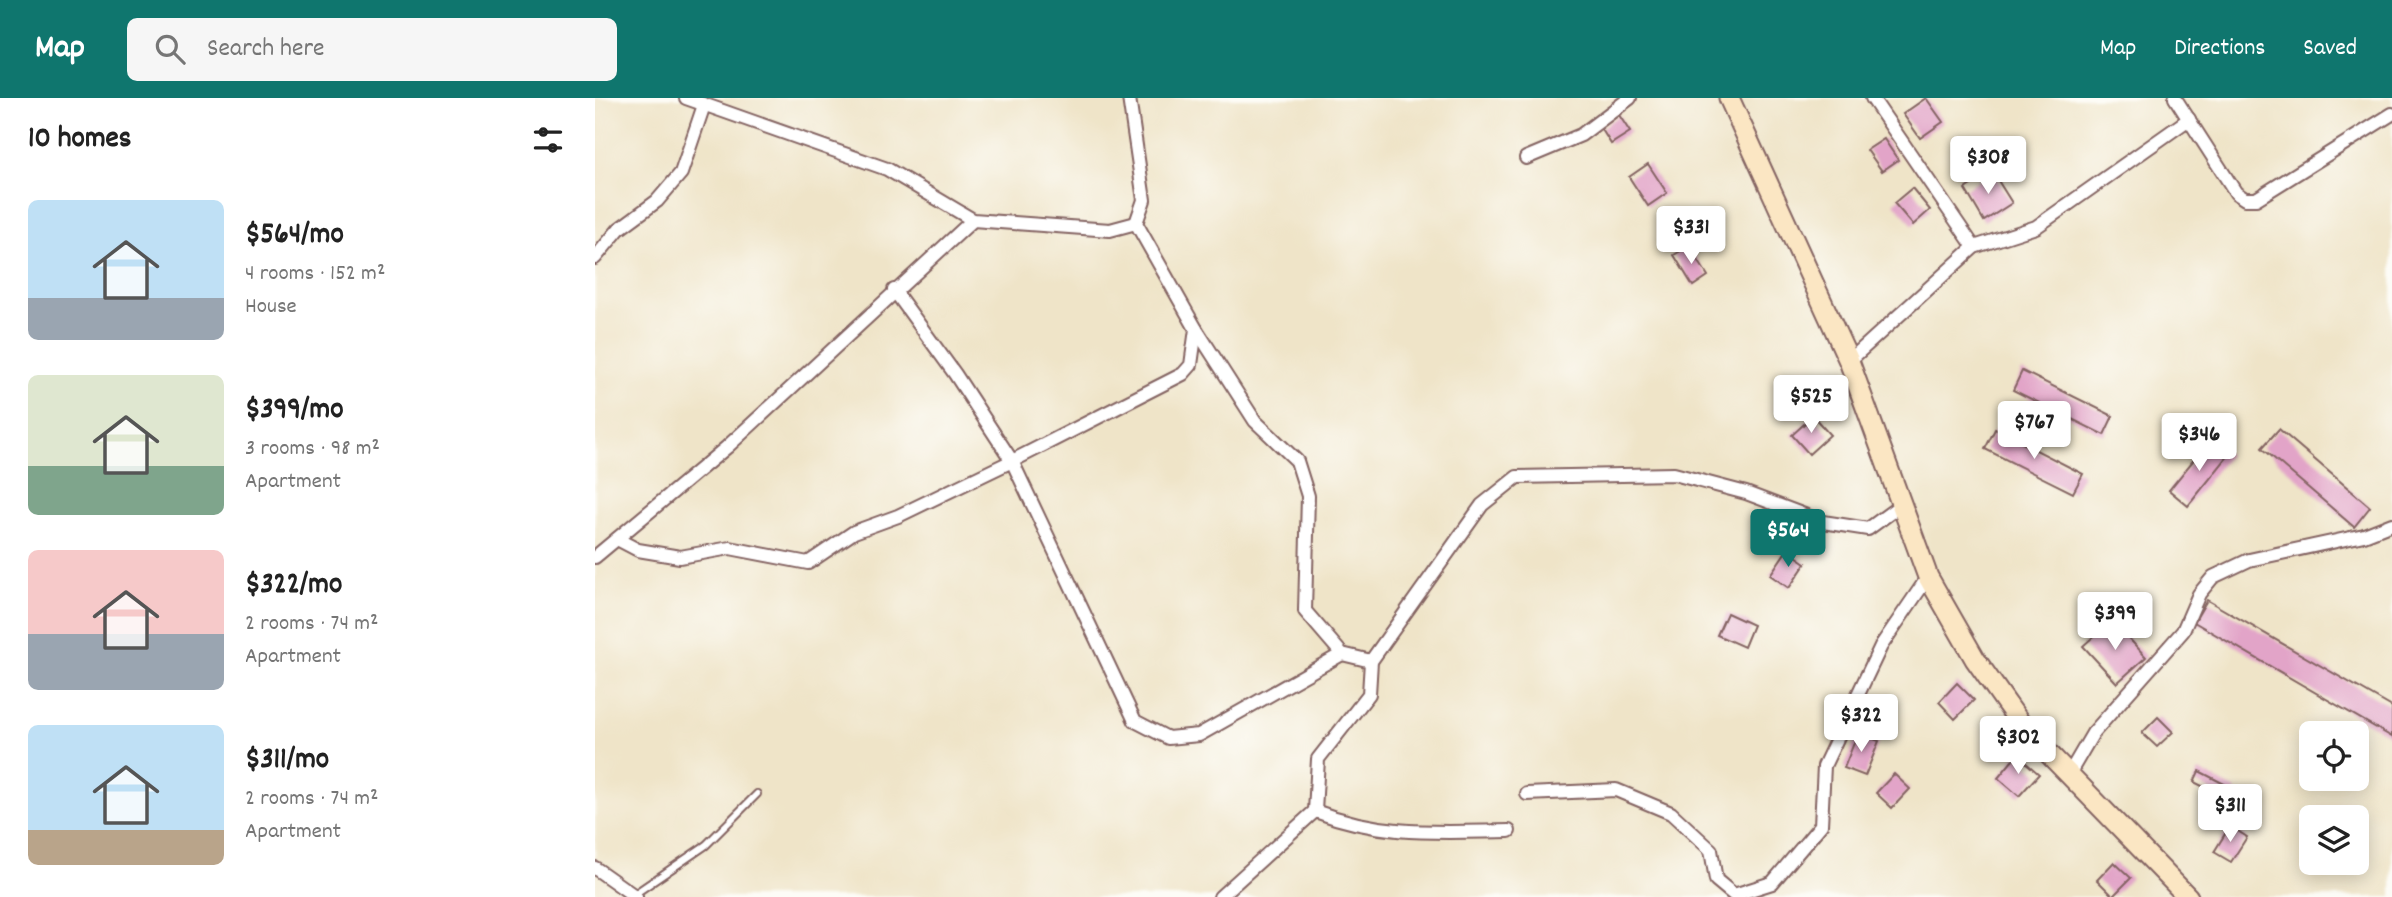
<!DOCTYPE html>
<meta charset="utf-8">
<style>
:root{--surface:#fff;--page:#f6f6f6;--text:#222;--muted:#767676;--accent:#0f766e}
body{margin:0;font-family:Dekko,sans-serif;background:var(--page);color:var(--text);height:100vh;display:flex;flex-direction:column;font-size:26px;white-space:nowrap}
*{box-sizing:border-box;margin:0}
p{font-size:23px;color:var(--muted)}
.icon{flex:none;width:38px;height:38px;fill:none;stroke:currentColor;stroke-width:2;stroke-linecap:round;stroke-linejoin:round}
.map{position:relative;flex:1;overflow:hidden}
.details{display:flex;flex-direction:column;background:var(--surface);width:595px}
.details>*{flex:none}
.controls{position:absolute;left:1704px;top:623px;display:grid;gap:14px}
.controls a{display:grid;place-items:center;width:70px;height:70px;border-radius:10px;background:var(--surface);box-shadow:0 4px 18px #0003;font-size:35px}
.price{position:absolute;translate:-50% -60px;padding:0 16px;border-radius:7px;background:#fff;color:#222;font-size:23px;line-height:46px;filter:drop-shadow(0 2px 4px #0008)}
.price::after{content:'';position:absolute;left:50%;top:42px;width:21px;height:16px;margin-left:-10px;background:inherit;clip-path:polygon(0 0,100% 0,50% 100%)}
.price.selected{background:var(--accent);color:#fff}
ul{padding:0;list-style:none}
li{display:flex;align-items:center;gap:21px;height:175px;padding:0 28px}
li span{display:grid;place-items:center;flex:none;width:196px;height:140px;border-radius:10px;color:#555}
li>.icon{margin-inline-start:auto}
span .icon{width:84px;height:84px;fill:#fffc;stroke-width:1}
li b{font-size:30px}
h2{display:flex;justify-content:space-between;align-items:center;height:84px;padding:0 28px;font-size:30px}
header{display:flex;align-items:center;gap:42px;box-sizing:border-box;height:98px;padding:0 35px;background:var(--accent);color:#fff}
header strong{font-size:33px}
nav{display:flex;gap:38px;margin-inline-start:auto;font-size:24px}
.search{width:490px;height:63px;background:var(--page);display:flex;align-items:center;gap:18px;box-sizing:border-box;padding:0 24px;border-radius:10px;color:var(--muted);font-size:26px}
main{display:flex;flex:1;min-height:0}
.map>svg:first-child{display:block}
</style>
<header>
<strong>Map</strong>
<div class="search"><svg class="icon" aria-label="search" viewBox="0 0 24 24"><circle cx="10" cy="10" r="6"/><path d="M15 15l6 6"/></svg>Search here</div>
<nav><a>Map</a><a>Directions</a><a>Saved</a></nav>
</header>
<main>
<section class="details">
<h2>10 homes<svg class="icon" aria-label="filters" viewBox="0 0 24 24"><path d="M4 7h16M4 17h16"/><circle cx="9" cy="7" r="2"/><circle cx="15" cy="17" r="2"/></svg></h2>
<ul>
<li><span style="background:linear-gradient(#bfe0f5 70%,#9aa5b1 0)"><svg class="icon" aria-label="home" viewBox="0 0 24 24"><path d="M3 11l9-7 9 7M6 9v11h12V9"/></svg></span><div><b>$564/mo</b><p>4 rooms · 152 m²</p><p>House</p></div></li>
<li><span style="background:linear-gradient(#dfe7d0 65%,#7fa58c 0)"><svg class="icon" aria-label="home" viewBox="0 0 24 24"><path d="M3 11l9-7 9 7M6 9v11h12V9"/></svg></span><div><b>$399/mo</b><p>3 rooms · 98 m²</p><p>Apartment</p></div></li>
<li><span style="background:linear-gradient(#f6c9c9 60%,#9aa5b1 0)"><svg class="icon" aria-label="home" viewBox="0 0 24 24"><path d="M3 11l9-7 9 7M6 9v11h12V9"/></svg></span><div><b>$322/mo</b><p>2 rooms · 74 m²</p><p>Apartment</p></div></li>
<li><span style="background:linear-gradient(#bfe0f5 75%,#b9a48a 0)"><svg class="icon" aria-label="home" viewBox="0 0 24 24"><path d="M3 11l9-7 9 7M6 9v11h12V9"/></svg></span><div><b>$311/mo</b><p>2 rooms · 74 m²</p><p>Apartment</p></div></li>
</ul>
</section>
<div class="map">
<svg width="1797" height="799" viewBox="0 0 1797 799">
<rect width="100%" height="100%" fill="#fdfcf7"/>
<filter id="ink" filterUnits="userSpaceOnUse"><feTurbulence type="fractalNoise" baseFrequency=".0143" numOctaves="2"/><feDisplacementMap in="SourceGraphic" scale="14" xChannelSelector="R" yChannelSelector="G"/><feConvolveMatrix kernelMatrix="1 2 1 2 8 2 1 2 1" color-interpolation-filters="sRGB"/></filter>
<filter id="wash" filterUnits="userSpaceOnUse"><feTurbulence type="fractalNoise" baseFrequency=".00686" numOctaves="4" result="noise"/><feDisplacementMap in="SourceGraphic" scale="28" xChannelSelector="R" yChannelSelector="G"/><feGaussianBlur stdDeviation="1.57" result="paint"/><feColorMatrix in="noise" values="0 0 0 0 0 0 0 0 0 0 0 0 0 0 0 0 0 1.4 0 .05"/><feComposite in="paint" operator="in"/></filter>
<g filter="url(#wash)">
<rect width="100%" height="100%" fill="#efe4c8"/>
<g id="blocks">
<!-- building -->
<g fill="#e2a4c8">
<path d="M 1331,0 L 1348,24 L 1325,40 L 1308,16 Z"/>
<path d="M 1024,17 L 1035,34 L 1016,46 L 1006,30 Z"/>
<path d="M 1289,41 L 1303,62 L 1287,73 L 1272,52 Z"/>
<path d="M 1053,66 L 1072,95 L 1053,108 L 1034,79 Z"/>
<path d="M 1397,73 L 1417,105 L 1389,123 L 1370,91 Z"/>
<path d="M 1317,90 L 1335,112 L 1318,127 L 1299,105 Z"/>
<path d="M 1094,148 L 1113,178 L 1098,188 L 1079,157 Z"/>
<path d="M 1427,273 L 1518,318 L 1509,337 L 1418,292 Z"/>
<path d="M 1218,318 L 1235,337 L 1214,356 L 1197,337 Z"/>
<path d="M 1400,331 L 1488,376 L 1478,395 L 1390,351 Z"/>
<path d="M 1684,331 L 1775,409 L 1759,429 L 1667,350 Z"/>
<path d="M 1615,342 L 1634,357 L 1593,408 L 1574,392 Z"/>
<path d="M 1192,452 L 1211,465 L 1194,490 L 1175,477 Z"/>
<path d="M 1612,502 L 1797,609 L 1797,639 L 1599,524 Z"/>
<path d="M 1132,515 L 1158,527 L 1149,549 L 1122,537 Z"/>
<path d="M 1517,522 L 1551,559 L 1522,585 L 1488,548 Z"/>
<path d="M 1362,585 L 1379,602 L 1360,621 L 1344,604 Z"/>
<path d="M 1563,619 L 1578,634 L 1562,649 L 1547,635 Z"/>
<path d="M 1263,635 L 1284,643 L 1270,678 L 1249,670 Z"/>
<path d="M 1422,657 L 1444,676 L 1424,698 L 1403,680 Z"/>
<path d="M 1604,673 L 1641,692 L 1635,702 L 1599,684 Z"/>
<path d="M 1299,676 L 1315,691 L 1297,710 L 1281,695 Z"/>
<path d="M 1635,728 L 1652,739 L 1636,764 L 1619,754 Z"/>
<path d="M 1519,764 L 1536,780 L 1518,798 L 1502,782 Z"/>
</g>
</g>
</g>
<g filter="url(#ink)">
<use href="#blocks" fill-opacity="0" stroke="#846462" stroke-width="2"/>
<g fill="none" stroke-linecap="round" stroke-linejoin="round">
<defs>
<path id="service" d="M 38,797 L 111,747 L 162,696"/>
<g id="minor">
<path d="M 91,0 L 292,71 L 378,122 L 515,132 L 541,125"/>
<path d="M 534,0 L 549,102 L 541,125 L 601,231 L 660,323 L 702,363 L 713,398 L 710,513 L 747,556 L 776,563"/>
<path d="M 1277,0 L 1379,149"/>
<path d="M 1580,0 L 1641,95 L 1650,101 L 1661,101 L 1797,16"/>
<path d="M 931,60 L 986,37 L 1035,0"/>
<path d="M 0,160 L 24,131 L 62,103 L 86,75 L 109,7"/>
<path d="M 299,192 L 360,276 L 417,363 L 540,623 L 573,640 L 604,637 L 747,556"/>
<path d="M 1254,263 L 1379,149 L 1441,129 L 1594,21"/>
<path d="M 22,441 L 43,452 L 85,459 L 135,450 L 213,465 L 259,434 L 303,418 L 417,363 L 588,276 L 596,267 L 601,231"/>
<path d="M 0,459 L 132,349 L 378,122"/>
<path d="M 1474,676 L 1498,635 L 1588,533 L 1604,496 L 1618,479 L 1654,462 L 1769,437 L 1797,426"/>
<path d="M 932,696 L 1021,692 L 1076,715 L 1116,752 L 1121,782 L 1139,797 L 1177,785 L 1226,727 L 1229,668 L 1286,548 L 1333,479"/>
<path d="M 720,713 C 788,739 843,734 914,733"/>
<path d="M 0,770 L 41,799"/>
<path d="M 625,799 L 720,713 L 723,661 L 774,596 L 776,563 L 887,407 L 922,379 L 1079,376 L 1151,395 L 1228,424 L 1273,431 L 1306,407"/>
</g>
<path id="secondary" d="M 1134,0 L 1254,263 L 1333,479 L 1380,561 L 1428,629 L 1593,799"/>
</defs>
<!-- service casing -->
<use href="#service" stroke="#846462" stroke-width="10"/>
<!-- minor casing -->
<use href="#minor" stroke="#846462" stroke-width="16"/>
<!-- secondary casing -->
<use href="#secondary" stroke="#846462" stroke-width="23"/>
<!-- service -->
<use href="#service" stroke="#fff" stroke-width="6"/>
<!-- minor -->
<use href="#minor" stroke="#fff" stroke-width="12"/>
<!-- secondary -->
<use href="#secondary" stroke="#fbe6c3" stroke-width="19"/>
</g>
</g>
</svg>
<div class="controls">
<a><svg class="icon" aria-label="locate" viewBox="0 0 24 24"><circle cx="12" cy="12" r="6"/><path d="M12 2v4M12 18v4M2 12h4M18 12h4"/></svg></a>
<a><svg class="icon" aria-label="layers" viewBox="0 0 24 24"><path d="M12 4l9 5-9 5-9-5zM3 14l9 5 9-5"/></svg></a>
</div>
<b class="price" style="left:1393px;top:98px">$308</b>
<b class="price" style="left:1096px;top:168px">$331</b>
<b class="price" style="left:1216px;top:337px">$525</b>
<b class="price" style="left:1439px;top:363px">$767</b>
<b class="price" style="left:1604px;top:375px">$346</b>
<b class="price selected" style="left:1193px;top:471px">$564</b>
<b class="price" style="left:1520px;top:554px">$399</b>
<b class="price" style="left:1266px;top:656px">$322</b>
<b class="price" style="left:1423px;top:678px">$302</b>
<b class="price" style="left:1635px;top:746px">$311</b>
</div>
</main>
